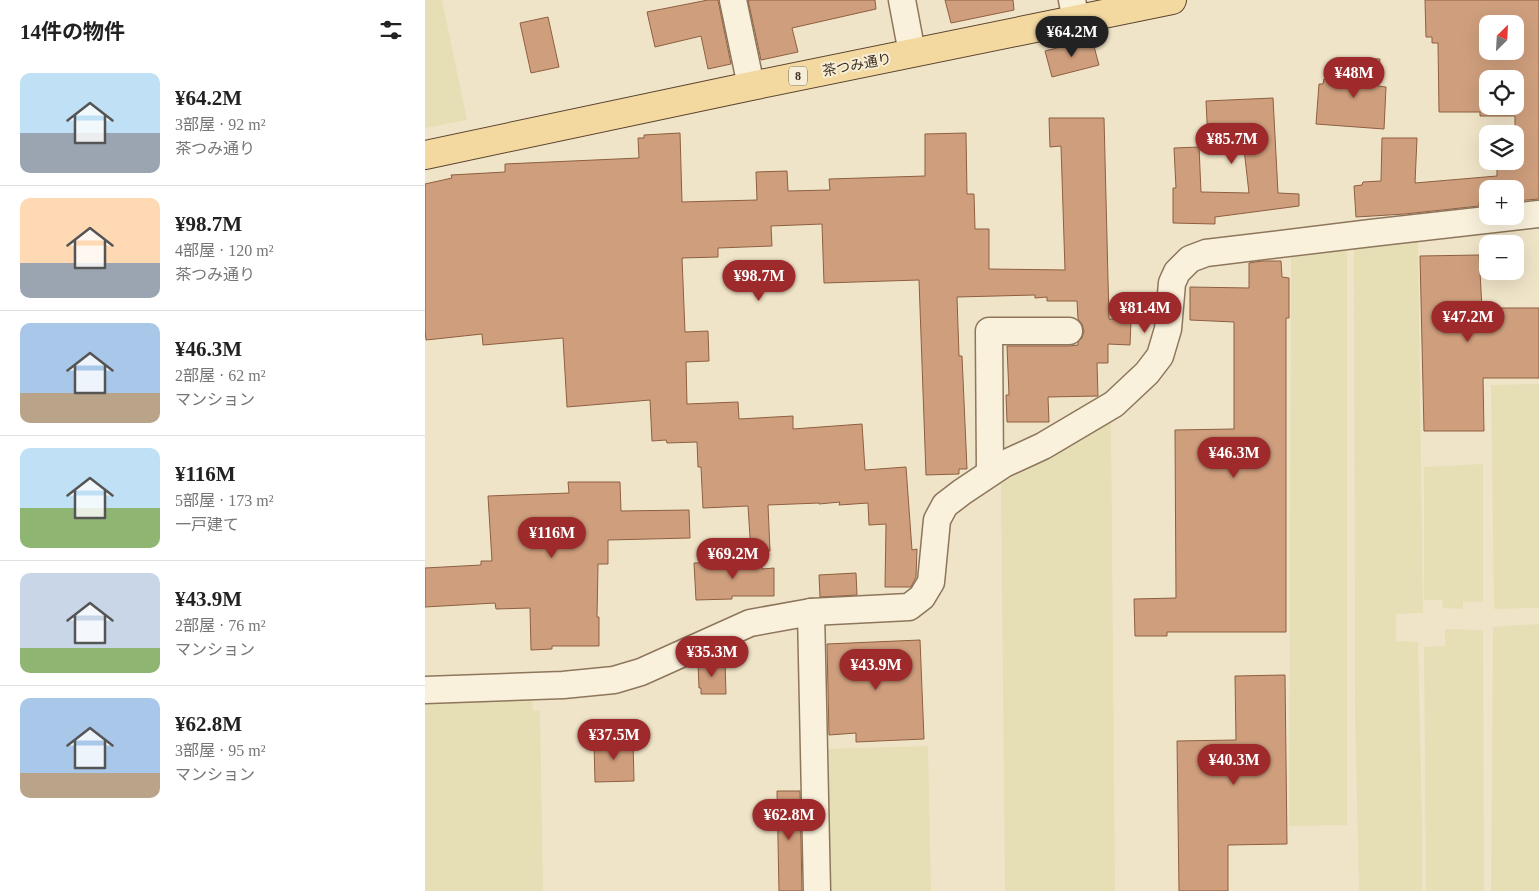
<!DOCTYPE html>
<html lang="ja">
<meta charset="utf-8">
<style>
:root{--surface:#fff;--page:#f6f6f6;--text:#222;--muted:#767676;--line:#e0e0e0;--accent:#9e2a2b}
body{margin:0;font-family:"Times New Roman","Noto Sans JP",serif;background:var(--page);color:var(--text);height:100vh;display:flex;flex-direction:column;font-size:19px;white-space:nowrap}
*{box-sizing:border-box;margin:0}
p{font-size:16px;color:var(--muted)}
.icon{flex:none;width:28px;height:28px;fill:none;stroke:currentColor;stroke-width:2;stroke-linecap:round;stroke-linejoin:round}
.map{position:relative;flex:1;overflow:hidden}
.panel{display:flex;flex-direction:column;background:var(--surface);width:425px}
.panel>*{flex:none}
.needle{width:32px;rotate:24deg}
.controls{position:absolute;left:1054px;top:15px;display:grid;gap:10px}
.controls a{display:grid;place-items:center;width:45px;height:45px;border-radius:10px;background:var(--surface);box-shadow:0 5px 20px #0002;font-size:25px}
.price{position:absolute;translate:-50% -42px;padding:0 11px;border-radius:18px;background:var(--accent);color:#fff;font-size:16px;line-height:32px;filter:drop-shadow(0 1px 2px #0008)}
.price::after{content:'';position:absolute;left:50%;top:30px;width:15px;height:11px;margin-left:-8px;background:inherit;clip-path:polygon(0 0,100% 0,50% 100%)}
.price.on{background:#222;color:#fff}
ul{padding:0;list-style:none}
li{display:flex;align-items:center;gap:15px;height:125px;padding:0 20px}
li+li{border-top:1px solid var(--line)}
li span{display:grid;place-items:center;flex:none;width:140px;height:100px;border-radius:10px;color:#555}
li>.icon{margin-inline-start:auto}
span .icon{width:60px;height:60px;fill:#fffc;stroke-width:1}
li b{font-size:21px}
h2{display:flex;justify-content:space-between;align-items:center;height:60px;padding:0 20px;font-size:21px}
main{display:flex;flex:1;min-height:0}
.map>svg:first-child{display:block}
</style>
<main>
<section class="panel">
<h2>14件の物件<svg class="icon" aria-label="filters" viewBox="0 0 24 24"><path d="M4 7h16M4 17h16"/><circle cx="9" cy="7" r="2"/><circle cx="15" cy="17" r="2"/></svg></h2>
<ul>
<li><span style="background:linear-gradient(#bfe0f5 60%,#9aa5b1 0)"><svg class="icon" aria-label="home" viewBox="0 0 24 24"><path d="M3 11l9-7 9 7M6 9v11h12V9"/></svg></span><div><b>¥64.2M</b><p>3部屋 · 92 m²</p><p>茶つみ通り</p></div></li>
<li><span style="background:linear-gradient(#ffd9b3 65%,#9aa5b1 0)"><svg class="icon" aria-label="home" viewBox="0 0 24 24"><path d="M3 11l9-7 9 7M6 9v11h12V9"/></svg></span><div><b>¥98.7M</b><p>4部屋 · 120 m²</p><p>茶つみ通り</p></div></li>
<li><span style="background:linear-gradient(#a9c7e8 70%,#b9a48a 0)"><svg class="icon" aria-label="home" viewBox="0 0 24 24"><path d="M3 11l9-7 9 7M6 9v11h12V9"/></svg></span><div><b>¥46.3M</b><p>2部屋 · 62 m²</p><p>マンション</p></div></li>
<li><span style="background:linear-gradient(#bfe0f5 60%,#8fb573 0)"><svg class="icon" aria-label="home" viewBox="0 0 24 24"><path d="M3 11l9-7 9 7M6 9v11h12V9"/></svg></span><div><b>¥116M</b><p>5部屋 · 173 m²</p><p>一戸建て</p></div></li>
<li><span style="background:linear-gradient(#c9d6e8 75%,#8fb573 0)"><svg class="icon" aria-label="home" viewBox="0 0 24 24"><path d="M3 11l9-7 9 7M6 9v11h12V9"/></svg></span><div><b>¥43.9M</b><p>2部屋 · 76 m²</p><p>マンション</p></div></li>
<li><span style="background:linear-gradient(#a9c7e8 75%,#b9a48a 0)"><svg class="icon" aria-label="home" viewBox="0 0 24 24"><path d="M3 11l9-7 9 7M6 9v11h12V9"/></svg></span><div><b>¥62.8M</b><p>3部屋 · 95 m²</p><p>マンション</p></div></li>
</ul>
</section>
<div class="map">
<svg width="1114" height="891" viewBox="0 0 1114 891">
<rect width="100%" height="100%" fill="#f0e4c8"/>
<!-- farmland -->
<g fill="#e6deb5">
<path d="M 0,0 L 17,0 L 42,120 L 0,128 Z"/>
<path d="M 993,240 L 998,613 L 971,614 L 971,641 L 993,642 L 997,821 L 997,891 L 934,891 L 930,713 L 929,247 Z"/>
<path d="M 922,250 L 922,825 L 864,826 L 866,257 Z"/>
<path d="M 1114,384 L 1114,608 L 1069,609 L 1066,385 Z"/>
<path d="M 686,419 L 690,891 L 580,891 L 576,484 Z"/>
<path d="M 1058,464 L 1058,602 L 1038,602 L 1038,609 L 1018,608 L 1017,600 L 999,600 L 999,467 Z"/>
<path d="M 1114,624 L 1114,891 L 1066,891 L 1068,627 Z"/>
<path d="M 1020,629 L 1058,630 L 1059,891 L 1001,891 L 999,647 L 1020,646 Z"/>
<path d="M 107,698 L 108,710 L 115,711 L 118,891 L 0,891 L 0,702 Z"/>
<path d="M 503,746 L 506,891 L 403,891 L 401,749 Z"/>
</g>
<!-- building -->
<g fill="#cf9f7d" stroke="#8d5f41" fill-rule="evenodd">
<path d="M 283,0 L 293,0 L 306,64 L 283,69 L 276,36 L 230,47 L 222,12 Z"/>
<path d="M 323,0 L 450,0 L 451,9 L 367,28 L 373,52 L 336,60 Z"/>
<path d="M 520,0 L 588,0 L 589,10 L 526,23 Z"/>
<path d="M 1000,0 L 1114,0 L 1114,199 L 1090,201 L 1090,189 L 1062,189 L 1062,202 L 1054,202 L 1054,206 L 980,214 L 931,217 L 929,186 L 937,185 L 938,182 L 956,181 L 957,138 L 992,138 L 990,183 L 1072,176 L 1072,161 L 1090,161 L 1090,116 L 1055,116 L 1055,112 L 1014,112 L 1013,43 L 1007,43 L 1007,37 L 1001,37 ZM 1062,24 L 1090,24 L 1090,51 L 1062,51 ZM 1062,79 L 1090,79 L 1090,106 L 1062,106 Z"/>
<path d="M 123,17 L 134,67 L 106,73 L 95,23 Z"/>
<path d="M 667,39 L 674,65 L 627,77 L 620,51 Z"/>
<path d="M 934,58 L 955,59 L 953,86 L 961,87 L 959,129 L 891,124 L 894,84 L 898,84 L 899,79 L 932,81 Z"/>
<path d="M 848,98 L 853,193 L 874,194 L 874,206 L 790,217 L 790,224 L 748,223 L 748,188 L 751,188 L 749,148 L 774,147 L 776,192 L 824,193 L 818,140 L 783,142 L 781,101 Z"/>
<path d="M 624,118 L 679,118 L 684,319 L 706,320 L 705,345 L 683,344 L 683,363 L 672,363 L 673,396 L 623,397 L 624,422 L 582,422 L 581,395 L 584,395 L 582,346 L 644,346 L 653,345 L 653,342 L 657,338 L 659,331 L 657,324 L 653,319 L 652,301 L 622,301 L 622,297 L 610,298 L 610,295 L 532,297 L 534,356 L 537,356 L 542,469 L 534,469 L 534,474 L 501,475 L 494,280 L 399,283 L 397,224 L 346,226 L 347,246 L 293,248 L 293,257 L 257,258 L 260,332 L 283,331 L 284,361 L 261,362 L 262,404 L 313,402 L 314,419 L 368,416 L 368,429 L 437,424 L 440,470 L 481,467 L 487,550 L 492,549 L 491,577 L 486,587 L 460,587 L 461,524 L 444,525 L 443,503 L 414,505 L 415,502 L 394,504 L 394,503 L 343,505 L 345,551 L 326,552 L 323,506 L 278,508 L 276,467 L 273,467 L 272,442 L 242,443 L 241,440 L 227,441 L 225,400 L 142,407 L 138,338 L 58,345 L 57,334 L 1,340 L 0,329 L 0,184 L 27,178 L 26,175 L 80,172 L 80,164 L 214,158 L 213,138 L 219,138 L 219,135 L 255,133 L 257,202 L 332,200 L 331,172 L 362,171 L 363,191 L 405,190 L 404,179 L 500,176 L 500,134 L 541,133 L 542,194 L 549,194 L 550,229 L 564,229 L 564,269 L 640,270 L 636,146 L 625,147 Z"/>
<path d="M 1054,255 L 1057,308 L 1114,308 L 1114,378 L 1058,378 L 1059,431 L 999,431 L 995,256 Z"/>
<path d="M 837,261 L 856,261 L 857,277 L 864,278 L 864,318 L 861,318 L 861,632 L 742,632 L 742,636 L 710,636 L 709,599 L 751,598 L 750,430 L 809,429 L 809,322 L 765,320 L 765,287 L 824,288 L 824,263 Z"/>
<path d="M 143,482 L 195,482 L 196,511 L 264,510 L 265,538 L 183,540 L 183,564 L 173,564 L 172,617 L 174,617 L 174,646 L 127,646 L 127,649 L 106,650 L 105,608 L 71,609 L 70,603 L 0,607 L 0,568 L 56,565 L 56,561 L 67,561 L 63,496 L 144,493 Z"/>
<path d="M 306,562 L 306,563 L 337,562 L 337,569 L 349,568 L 349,596 L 307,596 L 307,599 L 271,600 L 269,563 Z"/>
<path d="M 431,573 L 432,595 L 395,597 L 394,575 Z"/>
<path d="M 495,640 L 499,739 L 431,742 L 431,733 L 404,735 L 402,644 Z"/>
<path d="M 300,662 L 301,694 L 276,694 L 276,688 L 274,688 L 273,663 Z"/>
<path d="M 860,675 L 862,844 L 803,845 L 803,891 L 754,891 L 752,741 L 811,740 L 810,676 Z"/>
<path d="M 208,741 L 209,781 L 170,782 L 169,742 Z"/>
<path d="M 352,791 L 375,791 L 377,891 L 354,891 Z"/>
</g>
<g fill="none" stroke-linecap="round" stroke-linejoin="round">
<defs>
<g id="street">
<path d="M 308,0 L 326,86"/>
<path d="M 477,0 L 487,53"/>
<path d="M 647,0 L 651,20"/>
<path d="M 565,472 L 564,331 L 644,331"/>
<path d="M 386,612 L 392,891"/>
<path d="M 0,690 L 138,685 L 189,680 L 216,672 L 325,623 L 386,612 L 484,607 L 497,597 L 506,582 L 512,520 L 520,505 L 537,492 L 579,464 L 618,446 L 689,404 L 722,373 L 735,356 L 743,329 L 747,283 L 752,272 L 765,259 L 781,253 L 946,233 L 1114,214"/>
</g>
<path id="primary" d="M 0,155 L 326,86 L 747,0"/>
</defs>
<!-- street casing -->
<use href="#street" stroke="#8d765c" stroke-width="29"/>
<!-- primary casing -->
<use href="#primary" stroke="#5b4430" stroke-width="30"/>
<!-- street -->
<use href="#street" stroke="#faf1dc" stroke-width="26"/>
<!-- primary -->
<use href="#primary" stroke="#f3d9a0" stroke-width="28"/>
</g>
<g text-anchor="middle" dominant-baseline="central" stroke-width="4" stroke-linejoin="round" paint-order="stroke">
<!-- shield labels -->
<rect fill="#f7eed8" stroke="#756857" stroke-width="1" x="364" y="66.5" width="18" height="19" rx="4"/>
<g font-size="12" font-weight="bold" fill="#3d2e20">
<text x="373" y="76">8</text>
</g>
<!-- street labels -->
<g font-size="14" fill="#3d2e20" stroke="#f7eed8">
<text transform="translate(432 65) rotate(-11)">茶つみ通り</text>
</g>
</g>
</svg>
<div class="controls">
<a><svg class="needle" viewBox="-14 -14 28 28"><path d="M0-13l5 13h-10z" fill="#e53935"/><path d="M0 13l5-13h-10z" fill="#767676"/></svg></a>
<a><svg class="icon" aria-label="locate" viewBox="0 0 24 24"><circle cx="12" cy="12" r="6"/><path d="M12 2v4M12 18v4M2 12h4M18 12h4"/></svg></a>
<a><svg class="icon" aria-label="layers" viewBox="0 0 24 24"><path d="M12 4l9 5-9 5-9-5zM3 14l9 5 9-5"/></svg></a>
<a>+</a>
<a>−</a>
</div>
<b class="price on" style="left:647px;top:58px">¥64.2M</b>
<b class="price" style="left:929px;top:99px">¥48M</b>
<b class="price" style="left:807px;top:165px">¥85.7M</b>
<b class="price" style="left:334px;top:302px">¥98.7M</b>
<b class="price" style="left:720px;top:334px">¥81.4M</b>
<b class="price" style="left:1043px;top:343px">¥47.2M</b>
<b class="price" style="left:809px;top:479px">¥46.3M</b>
<b class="price" style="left:127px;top:559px">¥116M</b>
<b class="price" style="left:308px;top:580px">¥69.2M</b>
<b class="price" style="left:287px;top:678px">¥35.3M</b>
<b class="price" style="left:451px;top:691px">¥43.9M</b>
<b class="price" style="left:189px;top:761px">¥37.5M</b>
<b class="price" style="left:809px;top:786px">¥40.3M</b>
<b class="price" style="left:364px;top:841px">¥62.8M</b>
</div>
</main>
